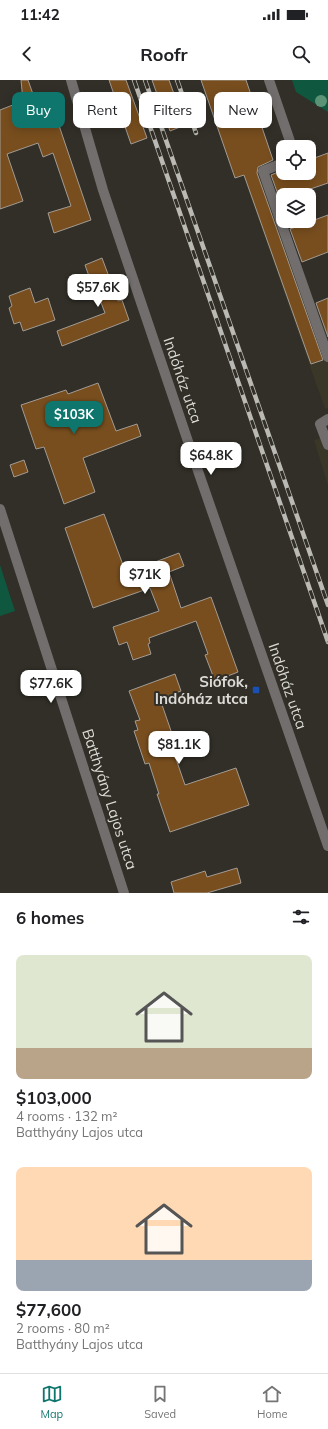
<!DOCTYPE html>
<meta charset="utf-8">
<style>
:root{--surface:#fff;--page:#f6f6f6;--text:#202124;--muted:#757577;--line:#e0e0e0;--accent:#0f766e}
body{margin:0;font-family:Mulish,sans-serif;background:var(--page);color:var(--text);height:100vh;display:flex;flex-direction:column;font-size:15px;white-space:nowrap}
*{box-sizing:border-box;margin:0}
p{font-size:13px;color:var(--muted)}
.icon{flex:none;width:22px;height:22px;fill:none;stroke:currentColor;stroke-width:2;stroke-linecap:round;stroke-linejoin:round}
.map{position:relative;height:813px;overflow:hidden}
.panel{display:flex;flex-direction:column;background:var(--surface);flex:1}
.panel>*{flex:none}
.top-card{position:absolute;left:12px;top:12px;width:304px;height:36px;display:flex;gap:8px}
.buttons{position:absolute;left:276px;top:60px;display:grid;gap:8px}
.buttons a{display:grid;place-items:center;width:40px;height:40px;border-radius:8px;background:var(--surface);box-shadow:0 2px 10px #0003;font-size:20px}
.price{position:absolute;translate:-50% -34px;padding:0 9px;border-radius:8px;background:#fff;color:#222;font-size:13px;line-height:26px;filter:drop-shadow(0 1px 2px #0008)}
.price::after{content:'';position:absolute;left:50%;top:24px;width:12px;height:9px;margin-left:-6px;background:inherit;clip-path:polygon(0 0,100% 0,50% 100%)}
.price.selected{background:var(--accent);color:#fff}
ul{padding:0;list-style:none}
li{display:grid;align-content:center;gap:8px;height:212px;padding:0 16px}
li span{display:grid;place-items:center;height:124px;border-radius:8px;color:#555}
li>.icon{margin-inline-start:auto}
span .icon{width:72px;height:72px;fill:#fffc;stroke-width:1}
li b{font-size:17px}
h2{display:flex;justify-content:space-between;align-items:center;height:48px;padding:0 16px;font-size:17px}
.tag{padding:0 14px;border-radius:8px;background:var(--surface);box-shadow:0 2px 10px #0003;font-size:14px;line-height:36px}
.tag.selected{background:var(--accent);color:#fff}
.status{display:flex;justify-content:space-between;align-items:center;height:28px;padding:0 20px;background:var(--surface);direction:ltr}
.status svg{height:11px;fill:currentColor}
header{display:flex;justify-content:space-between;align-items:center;height:52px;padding:0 16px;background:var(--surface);font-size:18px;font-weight:700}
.tab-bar{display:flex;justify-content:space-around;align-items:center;height:56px;border-top:1px solid var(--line);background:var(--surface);font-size:11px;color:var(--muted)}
.tab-bar a{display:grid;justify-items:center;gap:2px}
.tab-bar .selected{color:var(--accent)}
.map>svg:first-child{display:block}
</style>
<div class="status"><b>11:42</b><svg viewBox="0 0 49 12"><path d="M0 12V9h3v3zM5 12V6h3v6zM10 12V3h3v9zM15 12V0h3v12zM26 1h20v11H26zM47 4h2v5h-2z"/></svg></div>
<header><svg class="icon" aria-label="back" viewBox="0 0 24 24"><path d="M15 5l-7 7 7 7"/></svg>Roofr<svg class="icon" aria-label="search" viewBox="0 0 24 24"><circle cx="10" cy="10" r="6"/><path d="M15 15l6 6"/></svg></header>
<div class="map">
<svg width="328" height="813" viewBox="0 0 328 813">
<rect width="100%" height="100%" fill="#312f27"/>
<!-- built -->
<g fill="#3a3628">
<path d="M 266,89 L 328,259 L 328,328 L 325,329 L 244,98 Z"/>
<path d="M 328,356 L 328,406 L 314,360 Z"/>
</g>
<!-- green -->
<g fill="#10573f">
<path d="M 292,0 L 328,0 L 328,32 L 296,12 Z"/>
<path d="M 0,485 L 15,531 L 0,536 Z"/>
</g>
<!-- building -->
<g fill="#784e1e" stroke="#a29b94">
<path d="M 21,0 L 28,0 L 34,17 L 48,13 L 91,140 L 54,153 L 48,133 L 71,126 L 53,73 L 43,77 L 38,63 L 7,74 L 23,121 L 0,129 L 0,30 L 23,21 Z"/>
<path d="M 109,0 L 126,0 L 147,58 L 131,64 Z"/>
<path d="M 152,0 L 169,0 L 185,45 L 170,51 Z"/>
<path d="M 201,0 L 246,0 L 273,80 L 258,87 L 257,93 L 323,280 L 311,284 L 244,95 L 235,98 Z"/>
<path d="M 328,73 L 328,103 L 293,115 L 283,115 L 283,119 L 280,120 L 271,95 L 283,90 L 283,93 L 309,93 L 309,80 Z"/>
<path d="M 328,135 L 328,172 L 302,182 L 290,149 Z"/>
<path d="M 102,178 L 118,221 L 122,220 L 129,240 L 62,266 L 57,251 L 105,233 L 92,199 L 90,199 L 85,185 Z"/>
<path d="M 30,208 L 35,223 L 48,218 L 55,240 L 23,251 L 20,242 L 14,244 L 9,228 L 12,226 L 9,216 Z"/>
<path d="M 328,218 L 328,257 L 316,223 Z"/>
<path d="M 98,303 L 116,351 L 137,344 L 141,356 L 83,378 L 95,412 L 64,424 L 44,367 L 36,369 L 21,325 L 66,310 L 68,314 Z"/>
<path d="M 24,380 L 28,392 L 14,397 L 10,385 Z"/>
<path d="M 104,434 L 126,493 L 179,473 L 184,486 L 169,492 L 181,528 L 211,517 L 238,592 L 215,601 L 205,575 L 208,574 L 196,541 L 149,558 L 150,563 L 148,564 L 151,574 L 133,580 L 127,562 L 119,565 L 113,547 L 159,531 L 150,508 L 93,528 L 65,448 Z"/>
<path d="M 175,594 L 181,611 L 160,619 L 179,674 L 175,676 L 185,705 L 236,688 L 249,725 L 170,752 L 157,714 L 159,714 L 149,683 L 145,684 L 134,651 L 138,650 L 135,641 L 140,640 L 129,611 Z"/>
<path d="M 237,788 L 241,803 L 207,813 L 174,813 L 171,802 L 205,791 L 207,797 Z"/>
</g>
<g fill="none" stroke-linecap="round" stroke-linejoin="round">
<!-- minor -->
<g stroke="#726e6d" stroke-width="10">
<path d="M 71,0 L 103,110 L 197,388 L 328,766"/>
<path d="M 269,0 L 292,67"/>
<path d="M 283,83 L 263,91 L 328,277"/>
<path d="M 328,339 L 320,344 L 328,365"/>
<path d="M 0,429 L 124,813"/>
</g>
<defs>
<g id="rail">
<path d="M 134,0 L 328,562"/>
<path d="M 145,0 L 328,525"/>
<path d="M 177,0 L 196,53"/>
</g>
</defs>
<!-- rail casing -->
<use href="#rail" stroke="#bab9b3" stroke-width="4.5"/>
<!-- rail -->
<use href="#rail" stroke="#312f27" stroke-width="3" stroke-dasharray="9" stroke-linecap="butt"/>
</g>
<!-- trees -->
<circle fill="#5b9377" cx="321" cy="21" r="6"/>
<!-- markers -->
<rect fill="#1a4fb4" stroke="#312f27" stroke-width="1.5" x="252" y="606" width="8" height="8" rx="2"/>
<g text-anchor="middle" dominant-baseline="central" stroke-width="4" stroke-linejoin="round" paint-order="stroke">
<!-- street labels -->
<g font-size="15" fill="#dcdbd6" stroke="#312f27">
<text transform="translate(183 300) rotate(71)">Indóház utca</text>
<text transform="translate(288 606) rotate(71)">Indóház utca</text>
<text transform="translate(110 719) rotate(72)">Batthyány Lajos utca</text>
</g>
<!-- poi labels -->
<g font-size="15" font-weight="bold" fill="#dcdbd6" stroke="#312f27" text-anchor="end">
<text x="248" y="601">Siófok,<tspan x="248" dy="17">Indóház utca</tspan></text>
</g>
</g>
</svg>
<div class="buttons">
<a><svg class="icon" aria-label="locate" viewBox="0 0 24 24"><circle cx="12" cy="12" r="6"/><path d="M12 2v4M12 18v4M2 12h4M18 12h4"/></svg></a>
<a><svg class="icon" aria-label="layers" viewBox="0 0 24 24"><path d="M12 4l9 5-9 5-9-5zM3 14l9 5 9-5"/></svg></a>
</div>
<b class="price" style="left:98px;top:228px">$57.6K</b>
<b class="price selected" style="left:74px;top:355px">$103K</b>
<b class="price" style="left:211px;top:396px">$64.8K</b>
<b class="price" style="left:145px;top:515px">$71K</b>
<b class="price" style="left:51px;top:624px">$77.6K</b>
<b class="price" style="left:179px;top:685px">$81.1K</b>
<div class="top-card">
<a class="tag selected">Buy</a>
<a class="tag">Rent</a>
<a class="tag">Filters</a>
<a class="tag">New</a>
</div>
</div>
<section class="panel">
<h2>6 homes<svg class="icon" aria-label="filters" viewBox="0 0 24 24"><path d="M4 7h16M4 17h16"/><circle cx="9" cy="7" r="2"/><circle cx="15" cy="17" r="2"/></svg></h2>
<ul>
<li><span style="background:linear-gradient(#dfe7d0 75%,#b9a48a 0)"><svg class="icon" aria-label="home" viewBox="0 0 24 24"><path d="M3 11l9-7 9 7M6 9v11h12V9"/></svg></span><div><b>$103,000</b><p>4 rooms · 132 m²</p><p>Batthyány Lajos utca</p></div></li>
<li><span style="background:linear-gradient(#ffd9b3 75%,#9aa5b1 0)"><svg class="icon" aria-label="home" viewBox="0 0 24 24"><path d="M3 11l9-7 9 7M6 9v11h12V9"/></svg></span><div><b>$77,600</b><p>2 rooms · 80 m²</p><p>Batthyány Lajos utca</p></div></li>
</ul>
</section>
<nav class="tab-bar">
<a class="selected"><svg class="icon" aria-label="map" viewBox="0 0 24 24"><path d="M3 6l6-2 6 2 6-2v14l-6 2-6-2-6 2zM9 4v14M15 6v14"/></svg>Map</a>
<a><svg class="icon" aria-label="saved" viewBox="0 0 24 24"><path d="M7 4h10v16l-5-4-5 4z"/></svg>Saved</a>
<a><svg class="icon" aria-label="home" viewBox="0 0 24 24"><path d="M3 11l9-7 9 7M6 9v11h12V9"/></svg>Home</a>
</nav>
